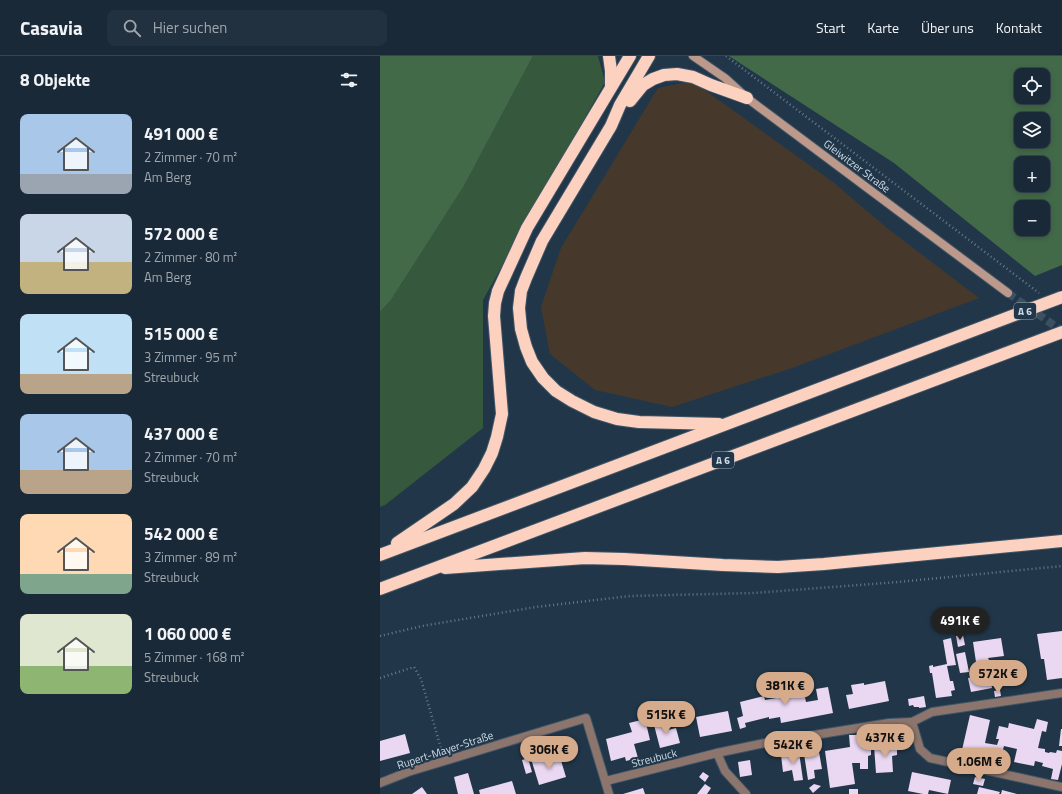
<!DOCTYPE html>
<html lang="de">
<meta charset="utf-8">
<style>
:root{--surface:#192937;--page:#22313f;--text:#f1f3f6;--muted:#9fa6ad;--line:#374552;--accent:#d6ab8b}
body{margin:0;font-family:"Titillium Web",sans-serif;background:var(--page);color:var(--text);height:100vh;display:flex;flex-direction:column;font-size:15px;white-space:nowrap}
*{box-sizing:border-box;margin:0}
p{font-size:13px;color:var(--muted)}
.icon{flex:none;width:22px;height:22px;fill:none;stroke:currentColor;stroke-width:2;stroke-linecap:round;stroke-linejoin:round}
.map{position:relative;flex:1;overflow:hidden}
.sheet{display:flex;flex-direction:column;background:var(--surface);width:380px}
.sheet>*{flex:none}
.tools{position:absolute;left:634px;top:12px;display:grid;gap:8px}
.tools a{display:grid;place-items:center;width:36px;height:36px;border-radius:8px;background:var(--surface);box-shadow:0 2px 6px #0003,0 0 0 1px var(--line);font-size:20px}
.price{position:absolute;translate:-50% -34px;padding:0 9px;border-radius:14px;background:var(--accent);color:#111;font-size:13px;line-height:26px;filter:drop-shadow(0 1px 2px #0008)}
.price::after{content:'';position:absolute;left:50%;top:24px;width:12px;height:9px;margin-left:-6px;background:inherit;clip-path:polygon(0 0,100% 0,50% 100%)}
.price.current{background:#222;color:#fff}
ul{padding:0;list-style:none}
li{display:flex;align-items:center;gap:12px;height:100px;padding:0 20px}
li span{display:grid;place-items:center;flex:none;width:112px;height:80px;border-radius:8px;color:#555}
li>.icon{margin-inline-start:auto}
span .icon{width:48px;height:48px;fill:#fffc;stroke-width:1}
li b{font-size:17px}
h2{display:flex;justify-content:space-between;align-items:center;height:48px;padding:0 20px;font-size:17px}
header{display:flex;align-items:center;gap:24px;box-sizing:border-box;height:56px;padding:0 20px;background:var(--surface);border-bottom:1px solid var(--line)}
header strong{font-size:19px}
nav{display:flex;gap:22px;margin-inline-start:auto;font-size:14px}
.search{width:280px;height:36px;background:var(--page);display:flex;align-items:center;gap:10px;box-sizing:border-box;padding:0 14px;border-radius:8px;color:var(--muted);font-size:15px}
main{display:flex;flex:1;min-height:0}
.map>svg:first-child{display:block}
</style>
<header>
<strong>Casavia</strong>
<div class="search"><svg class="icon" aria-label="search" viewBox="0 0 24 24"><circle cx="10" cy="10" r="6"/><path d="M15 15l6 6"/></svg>Hier suchen</div>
<nav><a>Start</a><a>Karte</a><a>Über uns</a><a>Kontakt</a></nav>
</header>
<main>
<section class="sheet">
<h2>8 Objekte<svg class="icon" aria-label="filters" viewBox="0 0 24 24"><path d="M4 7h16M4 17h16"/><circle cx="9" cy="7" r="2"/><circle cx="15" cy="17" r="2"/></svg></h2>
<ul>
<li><span style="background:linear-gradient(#a9c7e8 75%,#9aa5b1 0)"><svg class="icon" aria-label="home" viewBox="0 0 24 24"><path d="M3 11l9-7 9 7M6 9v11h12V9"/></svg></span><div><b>491 000 €</b><p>2 Zimmer · 70 m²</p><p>Am Berg</p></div></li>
<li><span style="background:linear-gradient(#c9d6e8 60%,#c2b280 0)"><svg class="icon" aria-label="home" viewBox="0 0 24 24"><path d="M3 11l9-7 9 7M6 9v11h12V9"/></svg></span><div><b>572 000 €</b><p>2 Zimmer · 80 m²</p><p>Am Berg</p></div></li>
<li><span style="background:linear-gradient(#bfe0f5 75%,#b9a48a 0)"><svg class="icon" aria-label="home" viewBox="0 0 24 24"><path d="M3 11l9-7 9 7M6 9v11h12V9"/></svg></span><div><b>515 000 €</b><p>3 Zimmer · 95 m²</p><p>Streubuck</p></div></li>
<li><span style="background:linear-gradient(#a9c7e8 70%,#b9a48a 0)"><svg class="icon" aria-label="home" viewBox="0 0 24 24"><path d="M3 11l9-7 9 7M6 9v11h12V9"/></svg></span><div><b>437 000 €</b><p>2 Zimmer · 70 m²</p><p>Streubuck</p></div></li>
<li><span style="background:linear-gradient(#ffd9b3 75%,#7fa58c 0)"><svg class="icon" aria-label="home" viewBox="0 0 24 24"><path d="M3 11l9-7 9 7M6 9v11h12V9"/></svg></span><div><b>542 000 €</b><p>3 Zimmer · 89 m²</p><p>Streubuck</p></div></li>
<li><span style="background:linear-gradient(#dfe7d0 65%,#8fb573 0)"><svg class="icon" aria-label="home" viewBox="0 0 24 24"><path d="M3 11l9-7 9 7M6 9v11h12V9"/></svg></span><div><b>1 060 000 €</b><p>5 Zimmer · 168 m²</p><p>Streubuck</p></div></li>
</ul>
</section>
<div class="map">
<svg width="682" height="738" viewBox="0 0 682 738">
<rect width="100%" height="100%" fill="#213749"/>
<!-- industrial -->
<path fill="#46392b" d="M 312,25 L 453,126 L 507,172 L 599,242 L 412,312 L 292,351 L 215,334 L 170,298 L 161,251 L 181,192 L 278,32 Z"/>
<!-- green -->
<path fill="#36583c" d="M 153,0 L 218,0 L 225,26 L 103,244 L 103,372 L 5,449 L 0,451 L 0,256 L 11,244 L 84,130 Z"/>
<!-- forest -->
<g fill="#426a49" fill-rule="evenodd">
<path d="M 0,0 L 153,0 L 84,130 L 11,244 L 0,256 Z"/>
<path d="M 349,0 L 682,0 L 682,209 L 655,220 L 514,107 ZM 641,19 L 663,19 L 663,41 L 641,41 ZM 641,63 L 663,63 L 663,85 L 641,85 ZM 641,107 L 663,107 L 663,129 L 641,129 ZM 641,151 L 663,151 L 663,173 L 641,173 Z"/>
</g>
<!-- building -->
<g fill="#ead7f2">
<path d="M 682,575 L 682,622 L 667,624 L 664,603 L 661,603 L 657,578 Z"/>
<path d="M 583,579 L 585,589 L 578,591 L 576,580 Z"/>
<path d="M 571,582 L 576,609 L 567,610 L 570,625 L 573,625 L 575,634 L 571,635 L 572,640 L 556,642 L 552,617 L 550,617 L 549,610 L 553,609 L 553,611 L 567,608 L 563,584 Z"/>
<path d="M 621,582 L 624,600 L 608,602 L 609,604 L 596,606 L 593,586 Z"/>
<path d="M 585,596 L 589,616 L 580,617 L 576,598 Z"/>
<path d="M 609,618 L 612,632 L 591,636 L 588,622 Z"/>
<path d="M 406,624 L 407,629 L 408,628 L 410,639 L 424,637 L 426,646 L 438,644 L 436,633 L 448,631 L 453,657 L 401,667 L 400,661 L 389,663 L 389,661 L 365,667 L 366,671 L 360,673 L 357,662 L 363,660 L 360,646 L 384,640 L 385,644 L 396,642 L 394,631 L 397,630 L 396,625 Z"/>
<path d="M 505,625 L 509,645 L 469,653 L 466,639 L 473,638 L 471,629 L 484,627 L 484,629 Z"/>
<path d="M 620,634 L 621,640 L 615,641 L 614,635 Z"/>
<path d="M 544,640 L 546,651 L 539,652 L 539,651 L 534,651 L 533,649 L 529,650 L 528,643 Z"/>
<path d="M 348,655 L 352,675 L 320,681 L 316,661 Z"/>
<path d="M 590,659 L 610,664 L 605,687 L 617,689 L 619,683 L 616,683 L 619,670 L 628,672 L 629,667 L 654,673 L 657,663 L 668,666 L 666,676 L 662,675 L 658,692 L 665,693 L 665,696 L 669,697 L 670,696 L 676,697 L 677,694 L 682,695 L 682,708 L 678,724 L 671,723 L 673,713 L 662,710 L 663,707 L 655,705 L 654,710 L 634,706 L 637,693 L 624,690 L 620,703 L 582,694 Z"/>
<path d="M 265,663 L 270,684 L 254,688 L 258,702 L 246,705 L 245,701 L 231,705 L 226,683 L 252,676 L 249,667 Z"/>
<path d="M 286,665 L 288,674 L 296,672 L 300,687 L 280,692 L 274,669 Z"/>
<path d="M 681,673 L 682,673 L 682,690 L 679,690 Z"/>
<path d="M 25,678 L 30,697 L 0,705 L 0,685 Z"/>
<path d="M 469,679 L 493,679 L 493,689 L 491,689 L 491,699 L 488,700 L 488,713 L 480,713 L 480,707 L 472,707 L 475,728 L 450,732 L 445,695 L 470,691 Z"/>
<path d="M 511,689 L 511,690 L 517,690 L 517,699 L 512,700 L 513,716 L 496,717 L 494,690 Z"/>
<path d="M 419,696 L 423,724 L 414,725 L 412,714 L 403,716 L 401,699 Z"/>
<path d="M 439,696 L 442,713 L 434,714 L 435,722 L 428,724 L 424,698 Z"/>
<path d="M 179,698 L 186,721 L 159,729 L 152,706 Z"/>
<path d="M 148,702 L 152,716 L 146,718 L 142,704 Z"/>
<path d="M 370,704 L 372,719 L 360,721 L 358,706 Z"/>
<path d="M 323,716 L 329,720 L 325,726 L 319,721 Z"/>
<path d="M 532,716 L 571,724 L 568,738 L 549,734 L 548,738 L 543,738 L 528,735 Z"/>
<path d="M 88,717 L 94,738 L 78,738 L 74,721 Z"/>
<path d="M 595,721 L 605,723 L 603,730 L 593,728 Z"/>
<path d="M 132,725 L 136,738 L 100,738 L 99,734 Z"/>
<path d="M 325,728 L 331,732 L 327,738 L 317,738 Z"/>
<path d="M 434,728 L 441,730 L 433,737 L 429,732 Z"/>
<path d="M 42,731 L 47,738 L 32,738 Z"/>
<path d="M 599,731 L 620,736 L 619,738 L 597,738 Z"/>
<path d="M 263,732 L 265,738 L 243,738 Z"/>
<rect x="469" y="733" width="9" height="5"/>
<path d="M 622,734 L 637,738 L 621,738 Z"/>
</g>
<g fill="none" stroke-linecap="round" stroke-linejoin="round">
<!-- secondary-tunnel -->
<path stroke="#3b5061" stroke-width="8" stroke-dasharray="8 4" stroke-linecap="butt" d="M 628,237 L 682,275"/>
<defs>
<g id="minor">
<path d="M 532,666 L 552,656 L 682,637"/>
<path d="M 337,697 L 345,715 L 366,738"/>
<path d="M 226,725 L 337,697 L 385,687 L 509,667 L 532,666 L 540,693 L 550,702 L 682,731"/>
<path d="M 0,727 L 28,716 L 206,662 L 229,738"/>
</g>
<path id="secondary" d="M 313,0 L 345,22 L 367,42 L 628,237"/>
<g id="motorway">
<path d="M 229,0 L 231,15 L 231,31"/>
<path d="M 269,0 L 240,49 L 231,70 L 162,185 L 146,222 L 141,235 L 139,252 L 141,273 L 146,291 L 152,306 L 163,322 L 176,335 L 192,345 L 214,356 L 237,363 L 259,366 L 339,368"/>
<path d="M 250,45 L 263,29 L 273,23 L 284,19 L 297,18 L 313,21 L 331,29 L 367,42"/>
<path d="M 17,487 L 74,448 L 92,431 L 104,413 L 112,397 L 117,381 L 122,358 L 114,260 L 115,247 L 118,235 L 147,172 L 250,0"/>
<path d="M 0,499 L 608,269"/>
<path d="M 65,512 L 205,502 L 244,503 L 343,509 L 398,511 L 444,508 L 682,485"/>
<path d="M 0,533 L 682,276"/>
</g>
</defs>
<!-- minor casing -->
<use href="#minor" stroke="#405566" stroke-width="10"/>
<!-- secondary casing -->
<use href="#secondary" stroke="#405566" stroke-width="10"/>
<!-- motorway casing -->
<use href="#motorway" stroke="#405566" stroke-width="14"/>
<!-- path -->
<g stroke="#687b8a" stroke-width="2.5" stroke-dasharray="1 3" stroke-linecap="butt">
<path d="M 346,0 L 659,237"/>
<path d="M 0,580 L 42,570 L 156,551 L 250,540 L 374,537 L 518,526 L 682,510"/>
<path d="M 0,622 L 34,611 L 41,623 L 62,696"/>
</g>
<!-- minor -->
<use href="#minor" stroke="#8c756d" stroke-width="8"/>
<!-- secondary -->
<use href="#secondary" stroke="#bd998c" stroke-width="8"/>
<!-- motorway -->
<use href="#motorway" stroke="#fdd1c0" stroke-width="12"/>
<defs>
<path id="motorway-bridge" d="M 608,269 L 682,241"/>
</defs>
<!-- motorway-bridge casing -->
<use href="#motorway-bridge" stroke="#405566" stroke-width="14" stroke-linecap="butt"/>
<!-- motorway-bridge -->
<use href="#motorway-bridge" stroke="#fdd1c0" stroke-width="12"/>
</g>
<g text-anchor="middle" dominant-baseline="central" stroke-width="4" stroke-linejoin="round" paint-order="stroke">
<!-- shield labels -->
<g fill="#213749" stroke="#9baab8" stroke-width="1">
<rect x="634" y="247" width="22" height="16" rx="3"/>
<rect x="332" y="396" width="22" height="16" rx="3"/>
</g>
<g font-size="10" font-weight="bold" fill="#cfdce8">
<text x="645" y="255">A 6</text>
<text x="343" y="404">A 6</text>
</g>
<!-- street labels -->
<g font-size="11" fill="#cfdce8" stroke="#213749">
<text transform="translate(477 110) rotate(37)">Gleiwitzer Straße</text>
<text transform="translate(65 694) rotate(-18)">Rupert-Mayer-Straße</text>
<text transform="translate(274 702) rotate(-14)">Streubuck</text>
</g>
</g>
</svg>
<div class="tools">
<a><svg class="icon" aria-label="locate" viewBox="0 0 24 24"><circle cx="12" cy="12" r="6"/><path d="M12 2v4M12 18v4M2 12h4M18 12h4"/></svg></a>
<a><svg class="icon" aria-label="layers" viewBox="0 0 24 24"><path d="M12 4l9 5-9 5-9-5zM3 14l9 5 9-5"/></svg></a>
<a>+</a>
<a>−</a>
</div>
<b class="price current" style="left:580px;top:585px">491K €</b>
<b class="price" style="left:618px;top:638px">572K €</b>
<b class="price" style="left:405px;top:650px">381K €</b>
<b class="price" style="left:286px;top:679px">515K €</b>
<b class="price" style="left:505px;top:702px">437K €</b>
<b class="price" style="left:413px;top:709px">542K €</b>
<b class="price" style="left:169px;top:714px">306K €</b>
<b class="price" style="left:599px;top:726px">1.06M €</b>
</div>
</main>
